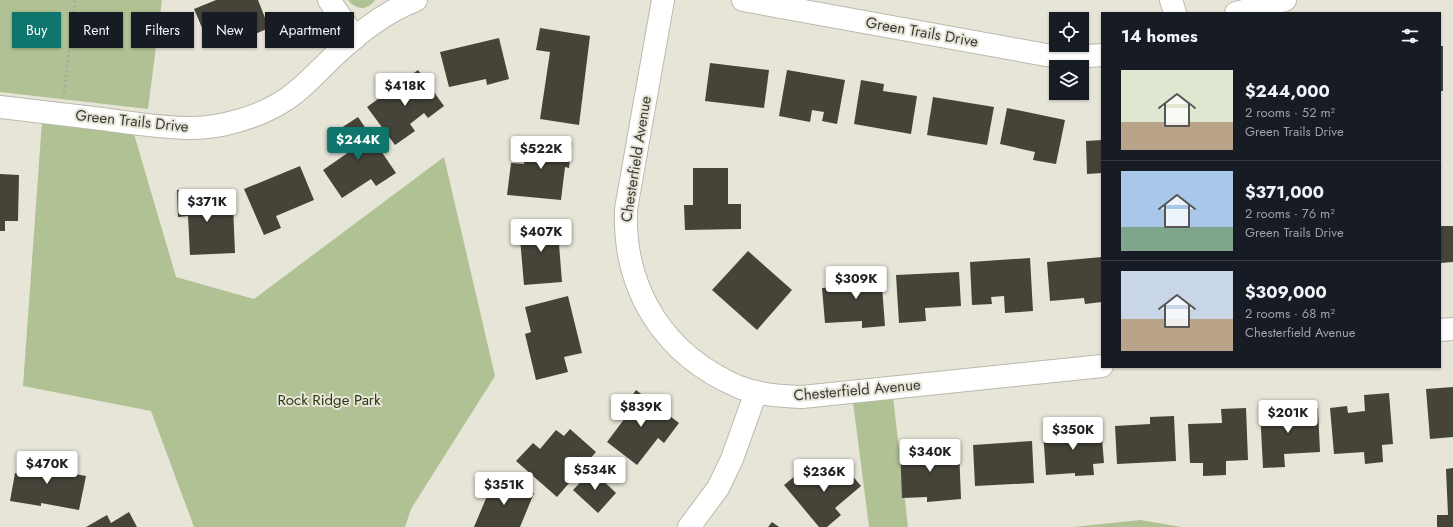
<!DOCTYPE html>
<meta charset="utf-8">
<style>
:root{--surface:#171b24;--page:#242831;--text:#f1f3f6;--muted:#9ea1a6;--line:#363941;--accent:#0f766e}
body{margin:0;font-family:Jost,sans-serif;background:var(--page);color:var(--text);height:100vh;display:flex;flex-direction:column;font-size:15px;white-space:nowrap}
*{box-sizing:border-box;margin:0}
p{font-size:13px;color:var(--muted)}
.icon{flex:none;width:22px;height:22px;fill:none;stroke:currentColor;stroke-width:2;stroke-linecap:round;stroke-linejoin:round}
.map{position:relative;flex:1;overflow:hidden}
.panel{position:absolute;left:1101px;top:12px;width:340px;height:356px;display:flex;flex-direction:column;background:var(--surface);border-radius:0px;box-shadow:0 1px 3px #0004}
.panel>*{flex:none}
.hud{position:absolute;left:12px;top:12px;width:380px;height:36px;display:flex;gap:8px}
.buttons{position:absolute;left:1049px;top:12px;display:grid;gap:8px}
.buttons a{display:grid;place-items:center;width:40px;height:40px;border-radius:0px;background:var(--surface);box-shadow:0 1px 3px #0004;font-size:20px}
.price{position:absolute;translate:-50% -34px;padding:0 9px;border-radius:4px;background:#fff;color:#222;font-size:13px;line-height:26px;filter:drop-shadow(0 1px 2px #0008)}
.price::after{content:'';position:absolute;left:50%;top:24px;width:12px;height:9px;margin-left:-6px;background:inherit;clip-path:polygon(0 0,100% 0,50% 100%)}
.price.on{background:var(--accent);color:#fff}
ul{padding:0;list-style:none}
li{display:flex;align-items:center;gap:12px;height:100px;padding:0 20px}
li+li{border-top:1px solid var(--line)}
li span{display:grid;place-items:center;flex:none;width:112px;height:80px;border-radius:0px;color:#555}
li>.icon{margin-inline-start:auto}
span .icon{width:48px;height:48px;fill:#fffc;stroke-width:1}
li b{font-size:17px}
h2{display:flex;justify-content:space-between;align-items:center;height:48px;padding:0 20px;font-size:17px}
.pill{padding:0 14px;border-radius:0px;background:var(--surface);box-shadow:0 1px 3px #0004;font-size:14px;line-height:36px}
.pill.on{background:var(--accent);color:#fff}
.map>svg:first-child{display:block}
</style>
<div class="map">
<svg width="1453" height="527" viewBox="0 0 1453 527">
<rect width="100%" height="100%" fill="#e7e5d8"/>
<!-- green -->
<g fill="#b0c193">
<path d="M 0,0 L 162,0 L 148,109 L 0,92 Z"/>
<path d="M 348,0 L 375,0 C 367,11 356,10 348,0 Z"/>
<path d="M 42,121 L 134,134 L 176,277 L 254,299 L 444,157 L 495,376 L 411,509 L 405,527 L 194,527 L 151,411 L 23,386 Z"/>
<path d="M 893,397 L 908,527 L 869,527 L 853,402 Z"/>
<path d="M 1140,520 L 1182,527 L 1073,527 Z"/>
</g>
<!-- building -->
<g fill="#464439">
<path d="M 216,0 L 258,0 L 269,28 L 244,39 L 240,30 L 209,44 L 194,9 Z"/>
<path d="M 540,28 L 590,36 L 579,125 L 540,119 L 550,52 L 536,50 Z"/>
<path d="M 499,38 L 509,79 L 487,85 L 486,79 L 449,87 L 440,52 Z"/>
<rect x="1440" y="46" width="3" height="45"/>
<path d="M 710,63 L 769,70 L 764,108 L 705,101 Z"/>
<path d="M 418,70 L 444,106 L 428,118 L 424,113 L 410,124 L 415,131 L 395,145 L 367,107 Z"/>
<path d="M 787,70 L 845,80 L 837,124 L 822,121 L 824,112 L 812,110 L 810,122 L 779,116 Z"/>
<path d="M 861,80 L 884,84 L 883,91 L 917,96 L 911,134 L 854,124 Z"/>
<path d="M 933,97 L 994,107 L 987,145 L 927,135 Z"/>
<path d="M 1007,108 L 1065,120 L 1056,164 L 1033,160 L 1035,152 L 1000,144 Z"/>
<path d="M 358,117 L 396,173 L 376,186 L 371,179 L 342,198 L 323,170 L 349,152 L 335,132 Z"/>
<path d="M 527,137 L 572,142 L 569,168 L 565,167 L 561,200 L 507,195 L 511,163 L 524,164 Z"/>
<path d="M 1102,140 L 1102,173 L 1087,174 L 1086,141 Z"/>
<path d="M 300,166 L 314,200 L 276,216 L 281,228 L 264,235 L 244,189 Z"/>
<path d="M 693,168 L 728,168 L 728,204 L 741,204 L 741,229 L 685,230 L 684,205 L 693,205 Z"/>
<path d="M 0,174 L 19,175 L 18,221 L 5,221 L 5,231 L 0,231 Z"/>
<path d="M 209,189 L 210,206 L 233,205 L 235,253 L 190,255 L 188,216 L 178,217 L 177,190 Z"/>
<path d="M 561,223 L 563,244 L 559,244 L 562,282 L 524,285 L 519,226 Z"/>
<path d="M 1440,226 L 1453,226 L 1453,262 L 1440,263 Z"/>
<path d="M 748,251 L 792,290 L 757,330 L 712,290 Z"/>
<path d="M 1102,257 L 1102,302 L 1085,304 L 1084,298 L 1050,301 L 1047,262 Z"/>
<path d="M 1030,258 L 1033,311 L 1005,313 L 1004,296 L 991,297 L 992,304 L 972,305 L 970,262 Z"/>
<path d="M 861,266 L 862,274 L 881,273 L 885,326 L 862,328 L 862,321 L 825,323 L 822,288 L 846,286 L 845,267 Z"/>
<path d="M 959,272 L 961,306 L 925,308 L 926,321 L 899,323 L 896,275 Z"/>
<path d="M 568,296 L 582,353 L 564,357 L 568,372 L 536,380 L 525,334 L 531,332 L 525,307 Z"/>
<path d="M 1453,387 L 1453,437 L 1430,439 L 1426,389 Z"/>
<path d="M 636,390 L 679,423 L 664,443 L 658,438 L 637,465 L 607,442 L 628,414 L 622,410 Z"/>
<path d="M 1389,393 L 1393,444 L 1382,445 L 1383,462 L 1365,464 L 1364,452 L 1334,454 L 1330,408 L 1347,406 L 1348,413 L 1365,411 L 1364,395 Z"/>
<path d="M 1246,408 L 1248,460 L 1226,461 L 1226,475 L 1203,476 L 1203,463 L 1190,463 L 1188,424 L 1222,423 L 1221,409 Z"/>
<path d="M 1318,408 L 1320,452 L 1284,454 L 1285,467 L 1263,468 L 1260,410 Z"/>
<path d="M 1174,416 L 1176,461 L 1117,464 L 1115,426 L 1150,424 L 1150,417 Z"/>
<path d="M 1101,426 L 1104,463 L 1093,464 L 1094,475 L 1075,476 L 1075,473 L 1046,475 L 1043,430 Z"/>
<path d="M 570,429 L 596,452 L 557,497 L 516,461 L 533,443 L 540,449 L 556,430 L 564,436 Z"/>
<path d="M 1032,441 L 1034,483 L 975,486 L 973,445 Z"/>
<path d="M 922,443 L 922,449 L 959,448 L 961,499 L 927,502 L 927,497 L 902,498 L 900,444 Z"/>
<path d="M 27,453 L 51,458 L 49,469 L 86,476 L 79,510 L 41,503 L 41,506 L 10,501 L 15,473 L 23,475 Z"/>
<path d="M 839,460 L 861,486 L 835,508 L 841,515 L 827,527 L 819,527 L 784,485 L 800,472 L 810,484 Z"/>
<path d="M 1453,468 L 1453,527 L 1437,527 L 1437,515 L 1448,515 L 1446,469 Z"/>
<path d="M 592,470 L 616,493 L 598,513 L 573,490 Z"/>
<path d="M 495,477 L 534,493 L 520,527 L 474,527 Z"/>
<path d="M 129,512 L 137,527 L 86,527 L 107,515 L 111,523 Z"/>
<path d="M 772,522 L 779,527 L 768,527 Z"/>
</g>
<g fill="none" stroke-linecap="round" stroke-linejoin="round">
<defs>
<g id="minor">
<path d="M 329,0 L 355,38"/>
<path d="M 663,0 L 626,209 C 623,290 664,355 739,387 C 759,395 781,396 802,397 L 1102,366"/>
<path d="M 743,0 L 1046,55 L 1074,57 L 1102,55"/>
<path d="M 1171,0 L 1175,13"/>
<path d="M 1236,13 L 1285,0"/>
<path d="M 0,107 C 34,111 68,115 102,119 C 132,123 162,128 192,128 C 221,128 258,117 282,102 C 302,90 317,72 334,56 C 357,34 385,12 416,0"/>
<path d="M 1440,330 L 1453,329"/>
<path d="M 689,527 L 718,488 L 732,459 L 756,392"/>
</g>
</defs>
<!-- minor casing -->
<use href="#minor" stroke="#bbb9ac" stroke-width="24"/>
<!-- path -->
<path stroke="#a8a79d" stroke-width="2.5" stroke-dasharray="2 3" stroke-linecap="butt" d="M 64,92 L 75,0"/>
<!-- minor -->
<use href="#minor" stroke="#fff" stroke-width="22"/>
</g>
<g text-anchor="middle" dominant-baseline="central" stroke-width="4" stroke-linejoin="round" paint-order="stroke">
<!-- street labels -->
<g font-size="15" fill="#3b3a35" stroke="#e7e5d8">
<text transform="translate(922 32) rotate(10)">Green Trails Drive</text>
<text transform="translate(132 121) rotate(6)">Green Trails Drive</text>
<text transform="translate(636 159) rotate(-81)">Chesterfield Avenue</text>
<text transform="translate(857 390) rotate(-5)">Chesterfield Avenue</text>
</g>
<!-- park labels -->
<g font-size="15" fill="#2c3810" stroke="#e7e5d8">
<text x="329" y="400">Rock Ridge Park</text>
</g>
</g>
</svg>
<div class="buttons">
<a><svg class="icon" aria-label="locate" viewBox="0 0 24 24"><circle cx="12" cy="12" r="6"/><path d="M12 2v4M12 18v4M2 12h4M18 12h4"/></svg></a>
<a><svg class="icon" aria-label="layers" viewBox="0 0 24 24"><path d="M12 4l9 5-9 5-9-5zM3 14l9 5 9-5"/></svg></a>
</div>
<b class="price" style="left:405px;top:107px">$418K</b>
<b class="price on" style="left:358px;top:161px">$244K</b>
<b class="price" style="left:541px;top:170px">$522K</b>
<b class="price" style="left:207px;top:223px">$371K</b>
<b class="price" style="left:541px;top:253px">$407K</b>
<b class="price" style="left:856px;top:300px">$309K</b>
<b class="price" style="left:641px;top:428px">$839K</b>
<b class="price" style="left:1288px;top:434px">$201K</b>
<b class="price" style="left:1073px;top:451px">$350K</b>
<b class="price" style="left:930px;top:473px">$340K</b>
<b class="price" style="left:47px;top:485px">$470K</b>
<b class="price" style="left:595px;top:491px">$534K</b>
<b class="price" style="left:824px;top:493px">$236K</b>
<b class="price" style="left:504px;top:506px">$351K</b>
<div class="hud">
<a class="pill on">Buy</a>
<a class="pill">Rent</a>
<a class="pill">Filters</a>
<a class="pill">New</a>
<a class="pill">Apartment</a>
</div>
<section class="panel">
<h2>14 homes<svg class="icon" aria-label="filters" viewBox="0 0 24 24"><path d="M4 7h16M4 17h16"/><circle cx="9" cy="7" r="2"/><circle cx="15" cy="17" r="2"/></svg></h2>
<ul>
<li><span style="background:linear-gradient(#dfe7d0 65%,#b9a48a 0)"><svg class="icon" aria-label="home" viewBox="0 0 24 24"><path d="M3 11l9-7 9 7M6 9v11h12V9"/></svg></span><div><b>$244,000</b><p>2 rooms · 52 m²</p><p>Green Trails Drive</p></div></li>
<li><span style="background:linear-gradient(#a9c7e8 70%,#7fa58c 0)"><svg class="icon" aria-label="home" viewBox="0 0 24 24"><path d="M3 11l9-7 9 7M6 9v11h12V9"/></svg></span><div><b>$371,000</b><p>2 rooms · 76 m²</p><p>Green Trails Drive</p></div></li>
<li><span style="background:linear-gradient(#c9d6e8 60%,#b9a48a 0)"><svg class="icon" aria-label="home" viewBox="0 0 24 24"><path d="M3 11l9-7 9 7M6 9v11h12V9"/></svg></span><div><b>$309,000</b><p>2 rooms · 68 m²</p><p>Chesterfield Avenue</p></div></li>
</ul>
</section>
</div>
